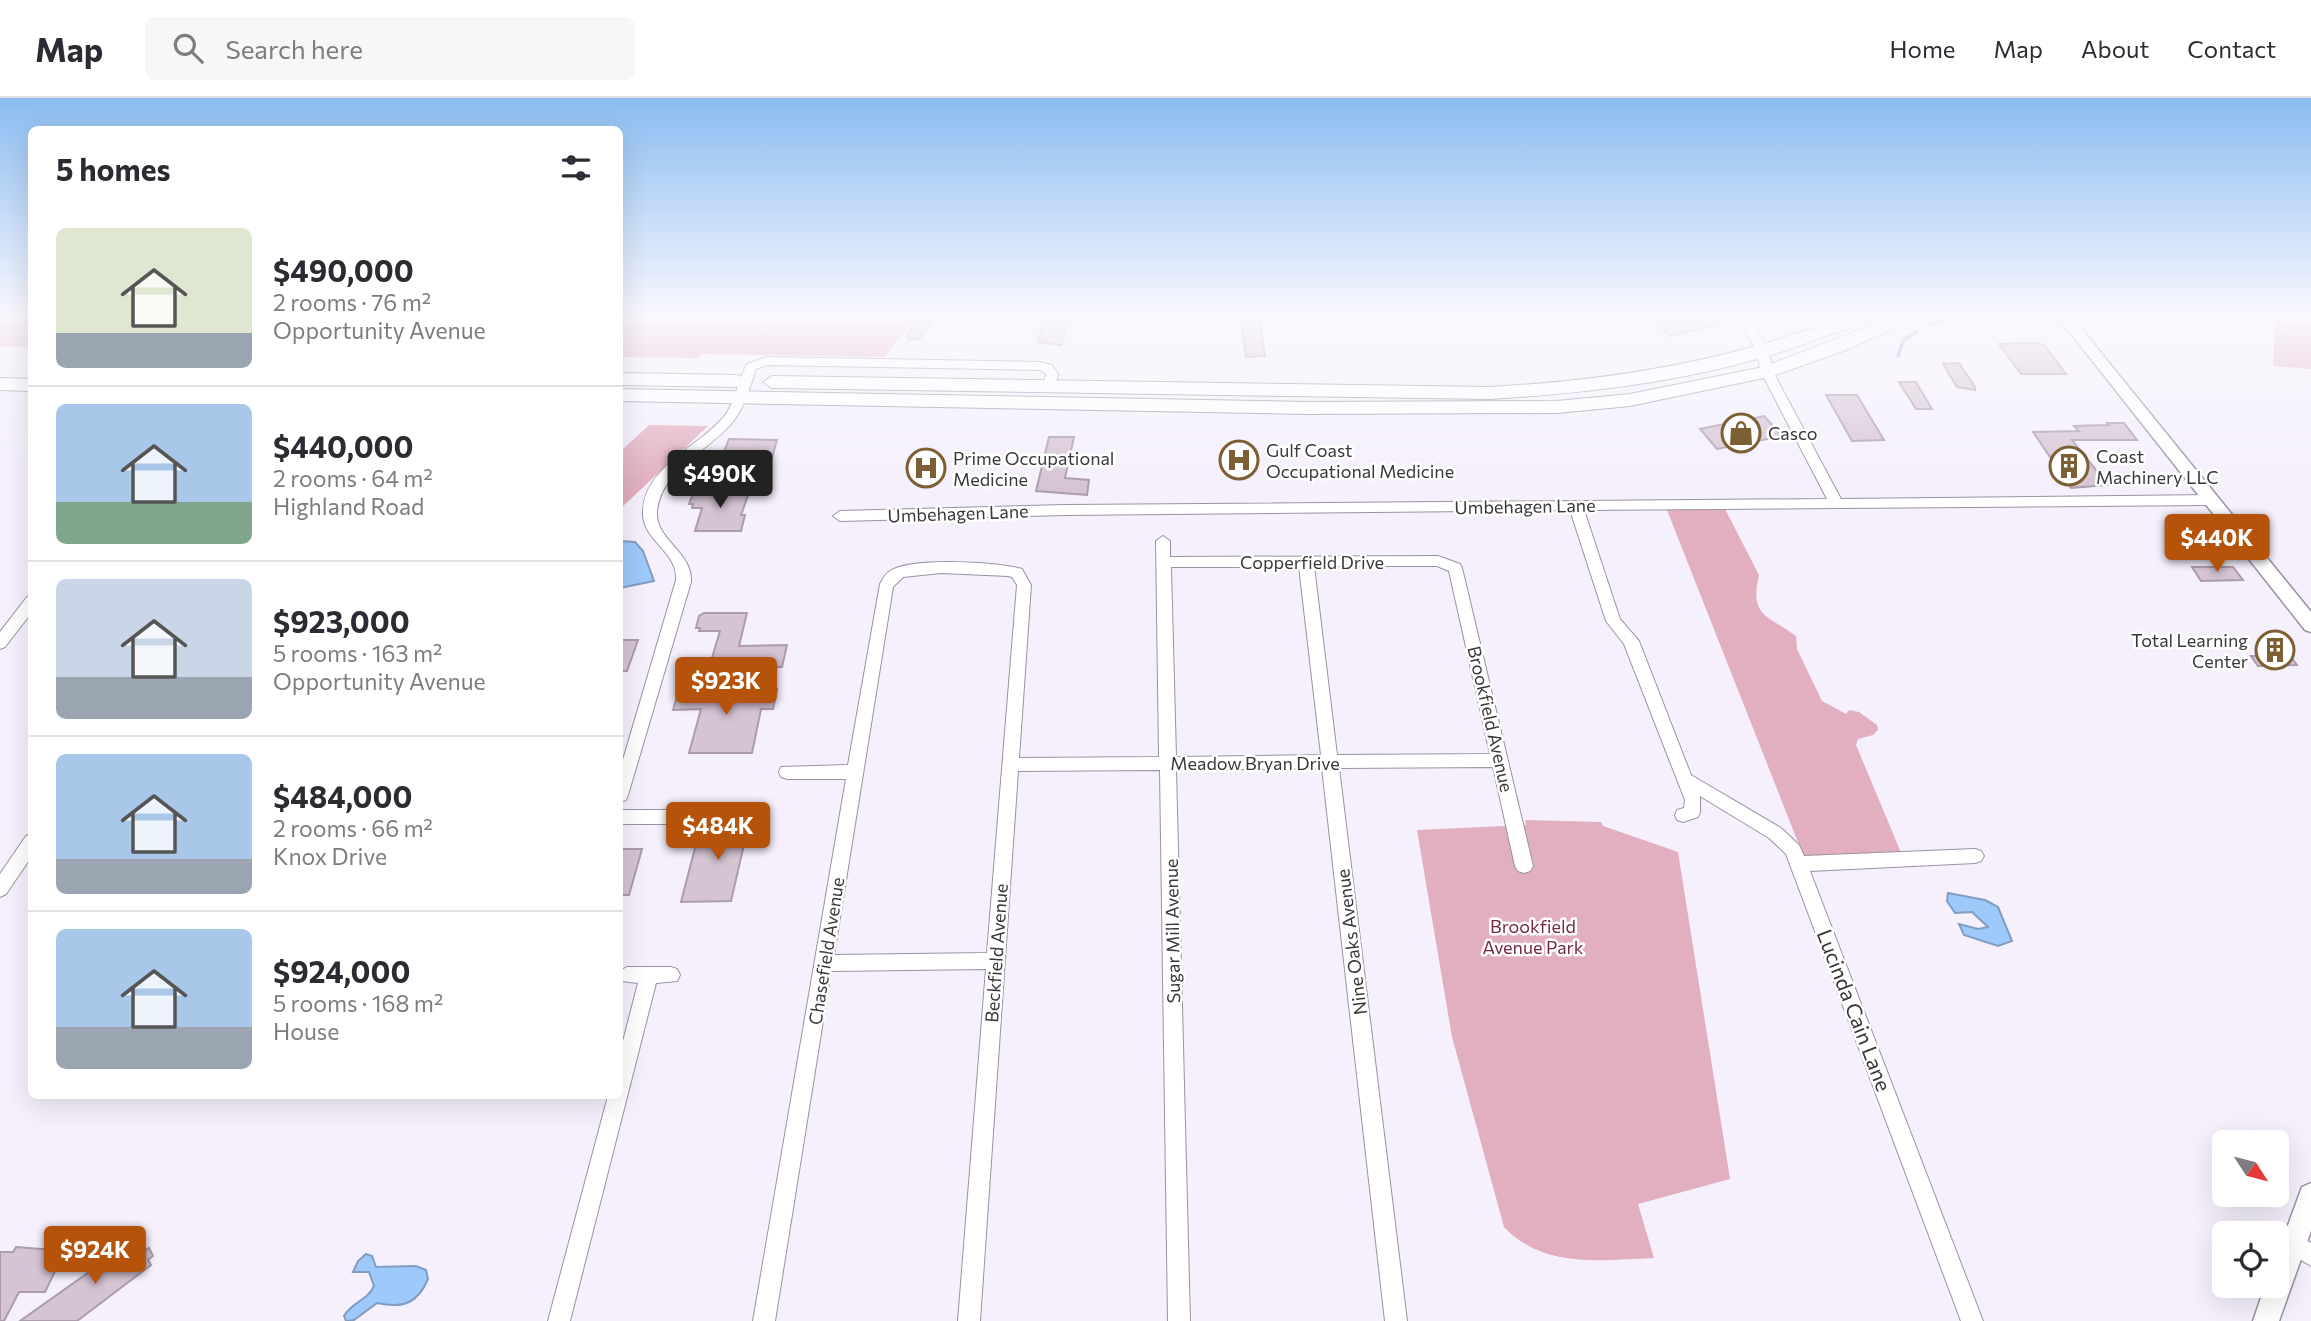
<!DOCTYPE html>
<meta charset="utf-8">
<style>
:root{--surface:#fff;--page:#f7f7f7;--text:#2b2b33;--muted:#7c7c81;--line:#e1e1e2;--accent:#b45309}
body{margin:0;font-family:Commissioner,sans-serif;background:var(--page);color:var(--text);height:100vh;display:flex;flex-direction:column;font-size:26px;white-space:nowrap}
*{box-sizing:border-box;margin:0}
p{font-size:23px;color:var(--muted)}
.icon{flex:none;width:38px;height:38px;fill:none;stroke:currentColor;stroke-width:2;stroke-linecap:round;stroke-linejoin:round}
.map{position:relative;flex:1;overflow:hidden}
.sheet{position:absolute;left:28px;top:28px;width:595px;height:973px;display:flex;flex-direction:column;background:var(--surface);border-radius:10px;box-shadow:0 7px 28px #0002}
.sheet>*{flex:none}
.needle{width:46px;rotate:126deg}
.buttons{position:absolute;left:2212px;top:1032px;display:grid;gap:14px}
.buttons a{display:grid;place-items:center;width:77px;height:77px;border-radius:10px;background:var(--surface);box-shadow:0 7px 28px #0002;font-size:35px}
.price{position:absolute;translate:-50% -60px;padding:0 16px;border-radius:7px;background:var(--accent);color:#fff;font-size:23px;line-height:46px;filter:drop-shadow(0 2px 4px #0008)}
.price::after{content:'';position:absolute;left:50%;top:42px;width:21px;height:16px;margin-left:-10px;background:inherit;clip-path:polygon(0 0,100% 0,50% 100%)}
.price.current{background:#222;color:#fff}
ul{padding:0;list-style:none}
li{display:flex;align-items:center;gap:21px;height:175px;padding:0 28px}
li+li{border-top:2px solid var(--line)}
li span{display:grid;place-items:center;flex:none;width:196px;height:140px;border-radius:10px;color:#555}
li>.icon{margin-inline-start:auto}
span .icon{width:84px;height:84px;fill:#fffc;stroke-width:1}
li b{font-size:30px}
h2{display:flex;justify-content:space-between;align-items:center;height:84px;padding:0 28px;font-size:30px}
header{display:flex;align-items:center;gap:42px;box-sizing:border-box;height:98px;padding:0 35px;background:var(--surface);border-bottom:2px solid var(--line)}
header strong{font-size:33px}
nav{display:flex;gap:38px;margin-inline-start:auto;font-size:24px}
.search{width:490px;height:63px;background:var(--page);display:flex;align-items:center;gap:18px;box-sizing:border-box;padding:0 24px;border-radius:10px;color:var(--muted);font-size:26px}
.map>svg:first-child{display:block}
</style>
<header>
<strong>Map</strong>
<div class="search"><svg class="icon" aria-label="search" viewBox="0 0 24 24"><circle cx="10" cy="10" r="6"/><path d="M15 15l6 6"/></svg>Search here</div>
<nav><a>Home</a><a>Map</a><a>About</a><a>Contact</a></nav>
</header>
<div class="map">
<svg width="2311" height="1223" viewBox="0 0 2311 1223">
<rect width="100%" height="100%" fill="#f5f0fc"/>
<!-- green -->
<g fill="#e1afbf">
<path d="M 0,218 L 31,218 L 31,249 L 0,248 Z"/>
<path d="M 620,218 L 917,218 L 884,259 L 702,256 L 699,260 L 620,259 Z"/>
<path d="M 2275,219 L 2311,220 L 2311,271 L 2273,268 Z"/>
<path d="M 649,327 L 708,328 L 620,411 L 620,354 Z"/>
<path d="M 1725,411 L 1759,477 C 1749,519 1768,517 1796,538 L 1797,551 L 1822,603 L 1846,616 L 1849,612 L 1859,614 L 1877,627 L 1878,632 L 1873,637 L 1858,641 L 1856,647 L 1902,757 L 1805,762 L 1667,412 Z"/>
<path d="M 1525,722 L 1601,724 L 1603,728 L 1678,754 L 1730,1081 L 1638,1106 L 1654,1160 C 1601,1162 1544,1171 1504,1129 L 1452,939 L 1417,732 L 1526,727 Z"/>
</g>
<!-- water -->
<g fill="#9ec9fb" stroke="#809dc2" stroke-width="2">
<path d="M 620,443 L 635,444 L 643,453 L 654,483 L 620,490 Z"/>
<path d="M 1948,795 L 1985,802 L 1998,809 L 2012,843 L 1998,848 L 1964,837 L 1959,826 L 1978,831 L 1988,829 L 1972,814 L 1955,815 L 1947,803 Z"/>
<path d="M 366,1156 L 372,1158 L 376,1169 L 416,1168 L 426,1172 L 428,1181 C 418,1205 403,1211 377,1205 L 354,1222 L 346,1223 L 344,1218 C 352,1204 367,1203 374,1188 L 369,1174 L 353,1174 L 358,1163 Z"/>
</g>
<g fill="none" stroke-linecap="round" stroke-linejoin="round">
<!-- stream -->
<g stroke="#809dc2" stroke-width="3.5">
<path d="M 1928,228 L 1955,218"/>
<path d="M 1898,258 L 1903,243 L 1917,233"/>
</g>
</g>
<!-- building -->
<g fill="#d6c4d3" stroke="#ad9cab" stroke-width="2">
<path d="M 922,218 L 938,218 L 919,241 L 909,242 L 907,237 Z"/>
<path d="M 1047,218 L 1071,218 L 1061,247 L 1037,244 Z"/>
<path d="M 1240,218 L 1259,218 L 1265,258 L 1246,259 Z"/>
<path d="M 1674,218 L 1710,218 L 1718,226 L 1670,238 L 1658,226 L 1666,224 L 1662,220 Z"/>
<path d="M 2038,245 L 2045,248 L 2066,276 L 2021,276 L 1999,246 Z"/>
<path d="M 1959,265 L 1975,289 L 1975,292 L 1957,289 L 1943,266 Z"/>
<path d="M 1899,284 L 1916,284 L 1932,311 L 1916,311 Z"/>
<path d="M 1826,297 L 1857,297 L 1884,342 L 1852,343 Z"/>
<path d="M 1764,318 L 1782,338 L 1717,351 L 1700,331 Z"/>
<path d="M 2107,325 L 2124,325 L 2137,342 L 2072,342 L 2108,387 L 2071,390 L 2033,334 L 2079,333 L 2074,328 L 2109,327 Z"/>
<path d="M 1049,339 L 1074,339 L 1065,380 L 1089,382 L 1087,397 L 1036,393 Z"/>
<path d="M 729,341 L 777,342 L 768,374 L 721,373 L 724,365 L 720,364 Z"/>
<path d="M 750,392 L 741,417 L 745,417 L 741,433 L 695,433 L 702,410 L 692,410 L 693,406 L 689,406 L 693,396 L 698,393 Z"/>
<path d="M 2192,469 L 2233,469 L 2243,482 L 2201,483 Z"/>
<path d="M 704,515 L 747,515 L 739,548 L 787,547 L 782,569 L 709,570 L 720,533 L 699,533 L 700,530 L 696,530 L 699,518 Z"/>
<path d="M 620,542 L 638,542 L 627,573 L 620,573 Z"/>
<path d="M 2260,546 L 2281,546 L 2297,567 L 2258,568 L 2251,558 L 2269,558 Z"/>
<path d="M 768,588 L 768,591 L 777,591 L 773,611 L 761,611 L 752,655 L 689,655 L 701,611 L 673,612 L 679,592 Z"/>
<path d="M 728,712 L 752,712 L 731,803 L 681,804 L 696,746 L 720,745 Z"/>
<path d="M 620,751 L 642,751 L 629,797 L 620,797 Z"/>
<path d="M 137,1140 L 144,1153 L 149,1150 L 153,1158 L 148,1162 L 151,1167 L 77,1223 L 20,1223 Z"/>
<path d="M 16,1149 L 65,1153 L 45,1194 L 19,1194 L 4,1223 L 0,1223 L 0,1154 L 13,1154 Z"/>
</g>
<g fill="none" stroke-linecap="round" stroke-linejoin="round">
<defs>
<g id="minor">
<path d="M 1738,218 L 1750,218 L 1769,255 L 1773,274 L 1841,401 L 2210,397 L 2217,402 L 2210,407 L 1584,412 L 1620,521 L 1639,543 L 1691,677 L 1781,730 L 1799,747 L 1804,758 L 1975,751 L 1981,753 L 1984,758 L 1981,763 L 1975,765 L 1810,773 L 1983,1223 L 1961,1223 L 1786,756 L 1769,740 L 1700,698 L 1700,714 L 1698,719 L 1683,724 L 1677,722 L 1675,717 L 1677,712 L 1684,710 L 1685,702 L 1624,546 L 1606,523 L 1570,412 L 1066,417 L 840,423 L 833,418 L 840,413 L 1066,407 L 1827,401 L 1761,274 L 1757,255 Z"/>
<path d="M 767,259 L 1040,264 L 1052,267 L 1058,276 L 1055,288 L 1049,292 L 1043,288 L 1046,276 L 1040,272 L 768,267 L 756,271 C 750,288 746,306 735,321 C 712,352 660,371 657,414 C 655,442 693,454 691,484 L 628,697 L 626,702 L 620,704 L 620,672 L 676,482 C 678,454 644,443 643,417 C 641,369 702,348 726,316 C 736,301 738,282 747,266 Z"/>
<path d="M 1163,438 L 1170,443 L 1170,459 L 1438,458 L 1460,466 L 1462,470 L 1533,768 L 1530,773 L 1524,775 L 1518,773 L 1515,768 L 1493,669 L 1339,670 L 1407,1223 L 1385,1223 L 1322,670 L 1176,672 L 1190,1223 L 1168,1223 L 1160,672 L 1018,673 L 980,1223 L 958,1223 L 986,871 L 831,873 L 775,1223 L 753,1223 L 846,681 L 787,681 L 781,679 L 779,674 L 781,669 L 848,667 L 880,486 C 883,481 885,476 890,473 C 912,459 997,464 1022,471 L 1031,487 L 1019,660 L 1159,659 L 1156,443 ZM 1314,468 L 1437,468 L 1449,473 L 1490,656 L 1337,657 ZM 1171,469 L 1299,469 L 1321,657 L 1176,659 ZM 941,475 L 1008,478 L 1012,479 L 1017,487 L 987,855 L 834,857 L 893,489 L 903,479 Z"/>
<path d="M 32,498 L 32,514 L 5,549 L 0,551 L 0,534 L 27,499 Z"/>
<path d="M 620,712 L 680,712 L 686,714 L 688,719 L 686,724 L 680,726 L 620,726 Z"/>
<path d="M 32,736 L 32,758 L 6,796 L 0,799 L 0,776 L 26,738 Z"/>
<path d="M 627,869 L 671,869 L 677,871 L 680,877 L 677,883 L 656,885 L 570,1223 L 548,1223 L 608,998 L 620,998 L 620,955 L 638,885 L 621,883 L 620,873 Z"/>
<path d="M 2293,1135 L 2311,1145 L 2311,1168 L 2286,1153 L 2282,1146 L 2286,1139 Z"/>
</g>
<g id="major">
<path d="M 2057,218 L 2071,218 L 2311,514 L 2311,534 L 2305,532 Z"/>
<path d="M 2311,1085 L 2311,1133 L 2279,1223 L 2253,1223 L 2265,1188 L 2277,1188 L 2277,1157 L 2302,1089 Z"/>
</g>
<g id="highway">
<path d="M 1846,218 L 1870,218 C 1861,228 1839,233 1826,238 C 1719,280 1604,294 1490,301 L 772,290 L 763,284 L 772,278 L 1490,289 C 1614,282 1730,263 1846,218 Z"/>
<path d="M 1896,218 L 1919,218 L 1849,251 L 1773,278 L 1630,308 L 1557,315 L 1306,316 L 620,303 L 620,291 L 1306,304 L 1557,303 L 1630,296 L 1763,269 Z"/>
<path d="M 620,275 L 738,277 L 747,283 L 738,289 L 620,287 Z"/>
<path d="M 0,280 L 32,281 L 32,293 L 0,292 Z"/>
</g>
</defs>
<!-- minor casing -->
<use href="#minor" stroke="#9a92a4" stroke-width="2"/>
<!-- major casing -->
<use href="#major" stroke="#9a92a4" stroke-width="3"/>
<!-- highway casing -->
<use href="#highway" stroke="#9a92a4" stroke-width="2"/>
<!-- minor -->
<use href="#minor" fill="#fff" fill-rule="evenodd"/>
<!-- major -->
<use href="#major" fill="#fff" fill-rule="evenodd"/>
<!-- highway -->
<use href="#highway" fill="#fff" fill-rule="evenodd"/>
</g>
<!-- sky -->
<linearGradient id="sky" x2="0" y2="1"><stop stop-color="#8abcf0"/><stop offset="0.56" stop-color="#faf8fe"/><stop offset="1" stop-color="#faf8fe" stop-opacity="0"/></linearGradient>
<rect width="2311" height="389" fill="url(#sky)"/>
<!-- icons -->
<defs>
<symbol id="shop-ring" viewBox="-11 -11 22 22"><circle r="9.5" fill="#fff" stroke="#7c5f33" stroke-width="1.5"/><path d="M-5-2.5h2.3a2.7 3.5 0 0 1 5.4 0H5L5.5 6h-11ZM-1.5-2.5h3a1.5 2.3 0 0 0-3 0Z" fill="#7c5f33"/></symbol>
<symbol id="hospital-ring" viewBox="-11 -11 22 22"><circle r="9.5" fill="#fff" stroke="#7c5f33" stroke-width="1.5"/><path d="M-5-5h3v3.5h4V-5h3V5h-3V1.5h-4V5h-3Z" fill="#7c5f33"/></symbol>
<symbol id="building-ring" viewBox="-11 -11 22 22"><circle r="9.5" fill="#fff" stroke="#7c5f33" stroke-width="1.5"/><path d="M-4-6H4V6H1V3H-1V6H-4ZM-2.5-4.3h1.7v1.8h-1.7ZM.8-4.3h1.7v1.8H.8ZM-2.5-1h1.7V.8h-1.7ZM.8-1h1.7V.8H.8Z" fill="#7c5f33"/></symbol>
</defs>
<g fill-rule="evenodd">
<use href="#shop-ring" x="1719" y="313" width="44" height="44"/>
<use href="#hospital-ring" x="1217" y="340" width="44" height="44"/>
<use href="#building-ring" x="2047" y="346" width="44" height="44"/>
<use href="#hospital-ring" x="904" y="348" width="44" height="44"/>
<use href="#building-ring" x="2253" y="530" width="44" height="44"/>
</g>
<g text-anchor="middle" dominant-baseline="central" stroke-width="5" stroke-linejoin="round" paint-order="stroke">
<!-- poi labels -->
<g font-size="18" fill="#3a363e" stroke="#fff" text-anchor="start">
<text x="1768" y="335">Casco</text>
<text x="1266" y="352">Gulf Coast<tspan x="1266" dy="21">Occupational Medicine</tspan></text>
<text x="2096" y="358">Coast<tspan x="2096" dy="21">Machinery LLC</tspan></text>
<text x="953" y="360">Prime Occupational<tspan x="953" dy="21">Medicine</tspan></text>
<text x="2248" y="542" text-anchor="end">Total Learning<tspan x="2248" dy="21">Center</tspan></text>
</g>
<!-- street labels -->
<g font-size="18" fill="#3a363e" stroke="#fff">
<text transform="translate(1525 408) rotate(-1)">Umbehagen Lane</text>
<text transform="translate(958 415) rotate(-2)">Umbehagen Lane</text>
<text x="1312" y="464">Copperfield Drive</text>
<text transform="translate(1491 621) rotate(77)">Brookfield Avenue</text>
<text x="1255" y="665">Meadow Bryan Drive</text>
<text transform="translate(1172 833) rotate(-91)">Sugar Mill Avenue</text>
<text transform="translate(1351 844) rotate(-97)">Nine Oaks Avenue</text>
<text transform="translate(826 853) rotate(-81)">Chasefield Avenue</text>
<text transform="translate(996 855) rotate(-86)">Beckfield Avenue</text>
</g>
<!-- park labels -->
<g font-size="18" fill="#752748" stroke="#fff">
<text x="1533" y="828">Brookfield<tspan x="1533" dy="21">Avenue Park</tspan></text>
</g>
<!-- near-street labels -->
<g font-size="21" fill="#3a363e" stroke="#fff">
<text transform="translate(1855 912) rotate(69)">Lucinda Cain Lane</text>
</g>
</g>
</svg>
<div class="buttons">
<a><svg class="needle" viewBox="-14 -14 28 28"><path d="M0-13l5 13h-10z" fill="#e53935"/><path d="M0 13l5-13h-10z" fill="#7c7c81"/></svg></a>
<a><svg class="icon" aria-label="locate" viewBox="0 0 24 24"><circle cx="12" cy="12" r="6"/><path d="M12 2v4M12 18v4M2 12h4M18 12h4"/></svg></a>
</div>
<b class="price current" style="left:720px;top:412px">$490K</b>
<b class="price" style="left:2217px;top:476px">$440K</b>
<b class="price" style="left:726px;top:619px">$923K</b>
<b class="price" style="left:718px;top:764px">$484K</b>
<b class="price" style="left:95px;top:1188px">$924K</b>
<section class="sheet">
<h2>5 homes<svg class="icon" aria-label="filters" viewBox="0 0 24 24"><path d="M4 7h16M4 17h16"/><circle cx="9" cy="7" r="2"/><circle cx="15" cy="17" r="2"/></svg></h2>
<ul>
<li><span style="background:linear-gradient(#dfe7d0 75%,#9aa5b1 0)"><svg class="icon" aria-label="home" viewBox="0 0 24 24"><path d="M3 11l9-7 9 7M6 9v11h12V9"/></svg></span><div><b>$490,000</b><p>2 rooms · 76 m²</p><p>Opportunity Avenue</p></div></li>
<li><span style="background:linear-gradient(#a9c7e8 70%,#7fa58c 0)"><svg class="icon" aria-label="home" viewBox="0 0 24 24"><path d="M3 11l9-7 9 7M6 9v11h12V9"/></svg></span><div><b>$440,000</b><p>2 rooms · 64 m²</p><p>Highland Road</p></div></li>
<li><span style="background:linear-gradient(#c9d6e8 70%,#9aa5b1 0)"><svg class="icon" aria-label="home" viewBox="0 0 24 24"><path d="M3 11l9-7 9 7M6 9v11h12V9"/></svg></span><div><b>$923,000</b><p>5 rooms · 163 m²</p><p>Opportunity Avenue</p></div></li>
<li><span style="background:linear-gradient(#a9c7e8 75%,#9aa5b1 0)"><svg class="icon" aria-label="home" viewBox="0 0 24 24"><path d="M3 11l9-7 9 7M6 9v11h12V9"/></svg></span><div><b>$484,000</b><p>2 rooms · 66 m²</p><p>Knox Drive</p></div></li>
<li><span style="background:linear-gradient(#a9c7e8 70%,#9aa5b1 0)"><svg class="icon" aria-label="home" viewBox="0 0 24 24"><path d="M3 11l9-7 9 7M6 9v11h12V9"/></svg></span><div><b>$924,000</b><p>5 rooms · 168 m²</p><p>House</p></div></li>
</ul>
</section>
</div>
